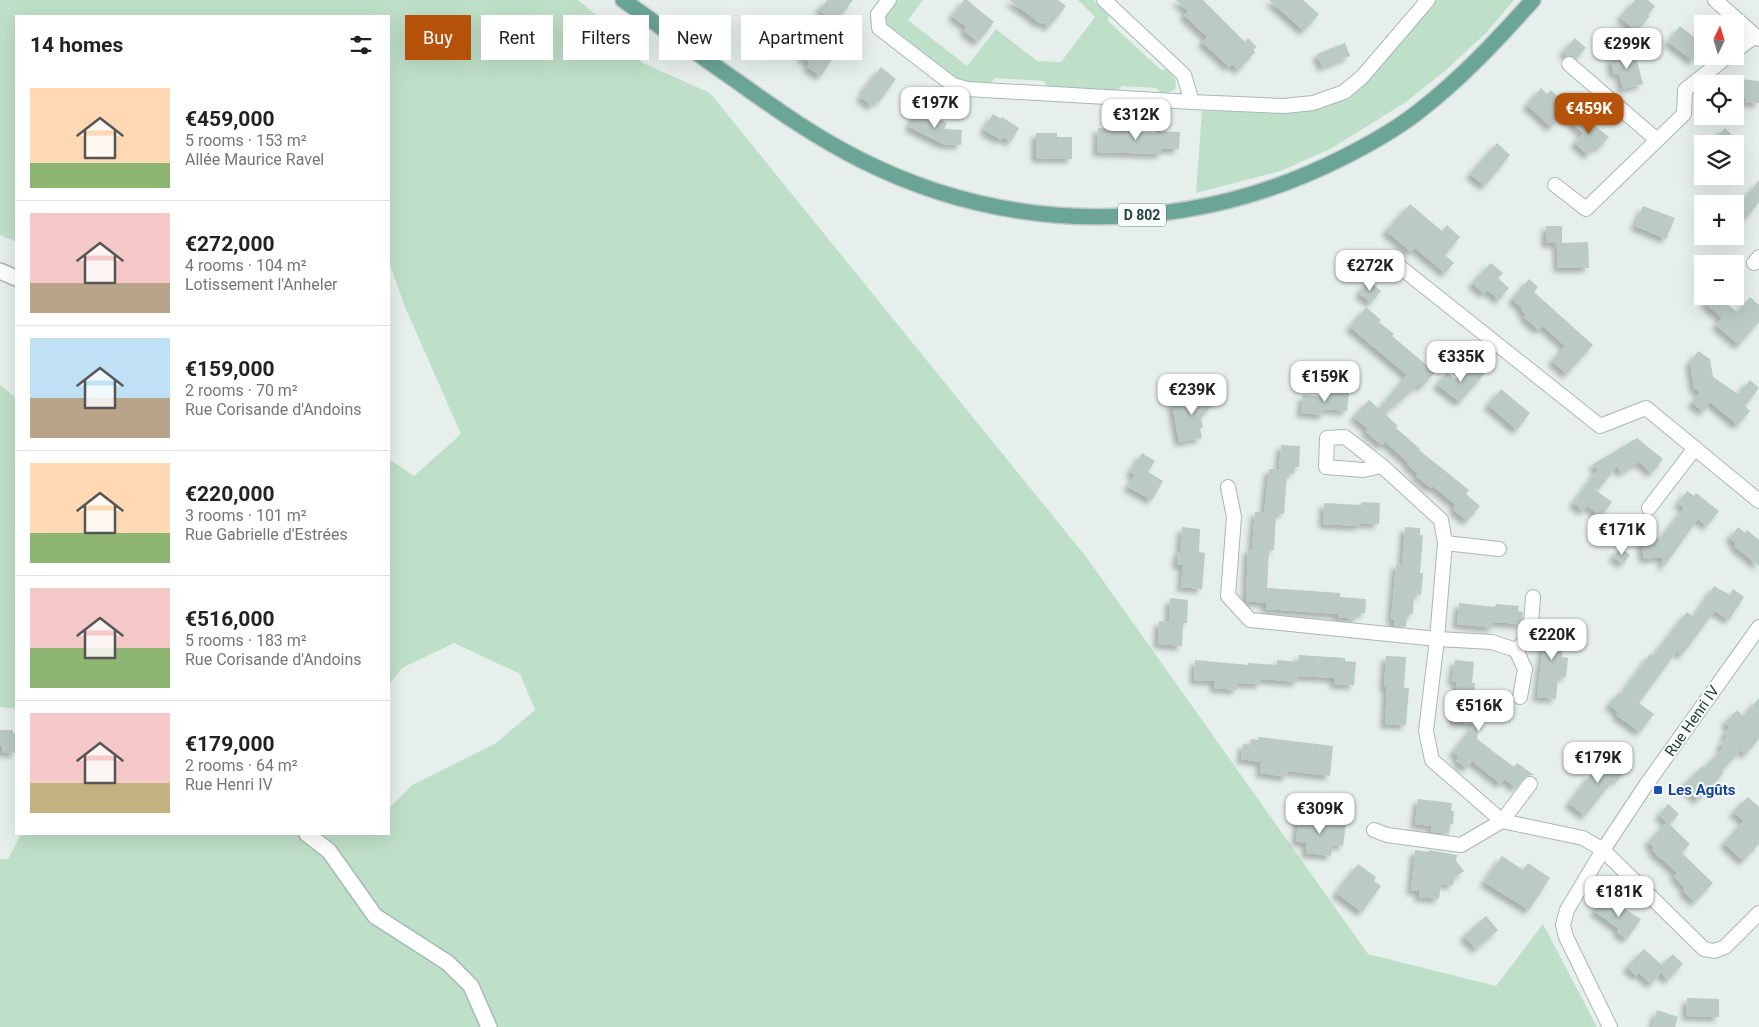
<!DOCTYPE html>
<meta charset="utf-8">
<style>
:root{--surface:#fff;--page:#f6f6f6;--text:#222;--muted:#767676;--line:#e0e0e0;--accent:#b45309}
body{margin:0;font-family:Roboto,sans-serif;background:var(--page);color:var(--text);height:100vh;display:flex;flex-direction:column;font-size:19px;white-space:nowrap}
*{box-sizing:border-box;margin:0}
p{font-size:16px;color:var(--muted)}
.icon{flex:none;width:28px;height:28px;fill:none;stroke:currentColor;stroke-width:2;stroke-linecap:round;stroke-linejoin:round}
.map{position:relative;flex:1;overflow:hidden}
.drawer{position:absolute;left:15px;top:15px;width:375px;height:820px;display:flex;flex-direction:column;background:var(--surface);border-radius:0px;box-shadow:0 5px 20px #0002}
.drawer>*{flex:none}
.top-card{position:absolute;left:405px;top:15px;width:475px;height:45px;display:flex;gap:10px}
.needle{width:32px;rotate:4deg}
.controls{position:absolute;left:1694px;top:15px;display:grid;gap:10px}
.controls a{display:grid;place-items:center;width:50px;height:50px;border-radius:0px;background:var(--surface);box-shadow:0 5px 20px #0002;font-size:25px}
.price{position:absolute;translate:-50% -42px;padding:0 11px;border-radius:10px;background:#fff;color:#222;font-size:16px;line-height:32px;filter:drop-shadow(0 1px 2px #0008)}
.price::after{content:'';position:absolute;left:50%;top:30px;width:15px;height:11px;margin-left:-8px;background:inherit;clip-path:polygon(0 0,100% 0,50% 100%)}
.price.active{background:var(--accent);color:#fff}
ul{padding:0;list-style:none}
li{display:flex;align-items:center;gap:15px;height:125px;padding:0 15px}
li+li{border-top:1px solid var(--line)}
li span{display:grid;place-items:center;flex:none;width:140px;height:100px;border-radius:0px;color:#555}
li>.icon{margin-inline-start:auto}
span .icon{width:60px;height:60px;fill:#fffc;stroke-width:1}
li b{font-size:21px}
h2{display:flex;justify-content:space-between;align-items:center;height:60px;padding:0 15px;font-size:21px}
.pill{padding:0 18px;border-radius:0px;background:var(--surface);box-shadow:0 5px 20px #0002;font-size:18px;line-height:45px}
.pill.active{background:var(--accent);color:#fff}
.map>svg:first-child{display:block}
</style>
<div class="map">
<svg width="1759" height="1027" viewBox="0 0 1759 1027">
<defs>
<filter id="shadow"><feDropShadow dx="-4.5" dy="4.5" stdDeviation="2.5" flood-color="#0004"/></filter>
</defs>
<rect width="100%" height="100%" fill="#e6efeb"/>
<!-- green -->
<g fill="#bfe0c8">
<path d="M 0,0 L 578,0 L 597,16 L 643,63 L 710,93 L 1087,558 L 1368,954 L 1496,986 L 1543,924 L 1597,1027 L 0,1027 L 0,859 L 8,859 L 21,834 L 389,834 L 389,808 L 412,785 L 496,743 L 535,710 L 520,674 L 454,643 L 402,668 L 389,685 L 389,459 L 414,476 L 461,434 L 405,307 L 389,262 L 389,16 L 16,16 L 16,242 L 0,235 Z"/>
<path d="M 898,0 L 923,0 L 908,20 L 967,66 L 996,29 L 1037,61 L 1061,62 L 1095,17 L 1078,0 L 1093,0 L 1109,14 L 1108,21 L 1161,70 L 1166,69 C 1173,76 1178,80 1175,90 L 1161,94 L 1157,88 L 1122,86 L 1116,92 L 1048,88 L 1044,81 L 995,78 L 990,84 L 968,83 L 952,77 L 885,25 L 886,14 Z"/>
<path d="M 1436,0 L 1514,0 L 1486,33 L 1446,70 L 1406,102 L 1332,148 L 1281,171 L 1196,193 L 1202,111 L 1285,112 L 1314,108 L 1339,101 L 1362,87 Z"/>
<path d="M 0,385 L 16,398 L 16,709 L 0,707 Z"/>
</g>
<!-- building -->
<g fill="#bbcac4" filter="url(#shadow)">
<path d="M 827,0 L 853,0 L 835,23 L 819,10 Z"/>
<path d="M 964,0 L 967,0 L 994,22 L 978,42 L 964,31 L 967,27 L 952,16 Z"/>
<path d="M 1009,0 L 1058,0 L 1066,6 L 1049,27 L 1043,22 L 1041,24 Z"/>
<path d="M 1176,0 L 1203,0 L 1245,42 L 1248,38 L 1257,47 L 1253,50 L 1255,52 L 1239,70 L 1232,64 L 1229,67 L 1202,42 L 1207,37 L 1184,15 L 1188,11 Z"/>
<path d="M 1269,0 L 1303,0 L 1319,14 L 1304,31 Z"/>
<path d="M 1635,0 L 1648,0 L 1655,6 L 1648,15 L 1650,16 L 1637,32 L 1620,17 Z"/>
<path d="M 1680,26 L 1702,43 L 1702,49 L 1693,61 L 1668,42 Z"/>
<path d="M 1575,38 L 1586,48 L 1576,59 L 1571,56 L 1567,56 L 1563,52 Z"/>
<path d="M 811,41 L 834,56 L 821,76 L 807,67 L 810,62 L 801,57 Z"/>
<path d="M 1345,43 L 1350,56 L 1322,67 L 1317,54 Z"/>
<path d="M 1635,53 L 1643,84 L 1623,89 L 1619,73 L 1614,75 L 1610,59 Z"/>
<path d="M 881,67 L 896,79 L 879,102 L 877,100 L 872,106 L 860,97 L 865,91 L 863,90 Z"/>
<path d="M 1739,79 L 1759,81 L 1759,103 L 1745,102 L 1745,98 L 1738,97 Z"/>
<path d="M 1541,88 L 1547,94 L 1551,90 L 1570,107 L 1551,127 L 1527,105 Z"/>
<path d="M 919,108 L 947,123 L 944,129 L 962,130 L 961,145 L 943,144 L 909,127 Z"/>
<path d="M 1579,113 L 1609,137 L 1599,148 L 1596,146 L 1588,155 L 1575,143 L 1583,133 L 1571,122 Z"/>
<path d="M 993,114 L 1001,119 L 1002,117 L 1019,128 L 1011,142 L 1003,137 L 1001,140 L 984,130 Z"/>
<path d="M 1098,128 L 1132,130 L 1132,132 L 1156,133 L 1156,131 L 1180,132 L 1179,149 L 1162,149 L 1162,154 L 1097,152 Z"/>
<path d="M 1725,128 L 1741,144 L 1709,144 Z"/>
<path d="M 1036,133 L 1057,133 L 1057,137 L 1072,137 L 1072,159 L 1036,158 Z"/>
<path d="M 1497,143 L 1510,155 L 1485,186 L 1470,174 Z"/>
<path d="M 1759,180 L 1759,202 L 1735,232 L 1735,200 L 1740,204 Z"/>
<path d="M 1410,204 L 1442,231 L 1447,225 L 1460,237 L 1445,255 L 1454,263 L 1445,273 L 1415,248 L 1411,252 L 1386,231 Z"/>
<path d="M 1643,206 L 1675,218 L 1666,239 L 1635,226 Z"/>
<path d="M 1546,226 L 1562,226 L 1562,243 L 1588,242 L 1589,268 L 1558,268 L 1557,243 L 1546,243 Z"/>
<path d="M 1491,263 L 1503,273 L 1498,278 L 1509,288 L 1499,300 L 1487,290 L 1484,294 L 1472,283 Z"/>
<path d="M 1529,279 L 1538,287 L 1534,292 L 1593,345 L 1567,374 L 1552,361 L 1565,346 L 1543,326 L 1539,330 L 1524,317 L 1526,315 L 1521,310 L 1522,308 L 1512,299 Z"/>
<path d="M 1369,280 L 1381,291 L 1371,303 L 1359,293 Z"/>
<path d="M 1711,296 L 1718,296 L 1737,312 L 1750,297 L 1759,305 L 1759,322 L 1739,345 L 1716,325 L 1722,318 L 1705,303 Z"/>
<path d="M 1366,307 L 1381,320 L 1379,322 L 1394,334 L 1392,336 L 1435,372 L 1422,387 L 1419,384 L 1385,414 L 1398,426 L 1396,428 L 1420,449 L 1419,450 L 1469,490 L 1466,494 L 1480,506 L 1467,521 L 1453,509 L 1456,505 L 1433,486 L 1431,488 L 1416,476 L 1418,474 L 1407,464 L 1408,462 L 1385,442 L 1382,445 L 1366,432 L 1368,429 L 1354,417 L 1369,400 L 1379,409 L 1407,375 L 1350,327 Z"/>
<path d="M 1698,351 L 1710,359 L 1713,377 L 1738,394 L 1750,380 L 1759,388 L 1745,406 L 1750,411 L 1738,425 L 1710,402 L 1704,412 L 1692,403 L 1700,392 L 1694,388 L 1690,363 Z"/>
<path d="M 1474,364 L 1485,373 L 1460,402 L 1437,385 L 1447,372 L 1456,380 L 1460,374 L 1464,377 Z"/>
<path d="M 1501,389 L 1530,413 L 1517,430 L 1488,405 Z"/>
<path d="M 1209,390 L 1218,398 L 1201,418 L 1203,428 L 1200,428 L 1202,438 L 1179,442 L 1172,403 L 1204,396 Z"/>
<path d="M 1327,391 L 1349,393 L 1347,411 L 1324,409 L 1324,415 L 1301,413 L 1303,395 L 1326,397 Z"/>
<path d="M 1637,438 L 1663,459 L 1652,473 L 1639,462 L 1621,473 L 1617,466 L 1598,490 L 1589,485 L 1612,502 L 1601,517 L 1588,506 L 1583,511 L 1573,503 L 1598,469 L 1592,465 Z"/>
<path d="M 1281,445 L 1300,446 L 1299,467 L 1294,467 L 1294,474 L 1287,473 L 1284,514 L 1276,513 L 1274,550 L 1269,550 L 1267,588 L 1340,593 L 1340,597 L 1366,599 L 1365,613 L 1358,613 L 1357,619 L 1338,617 L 1338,614 L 1266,609 L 1266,603 L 1246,601 L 1248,549 L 1252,549 L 1255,512 L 1264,512 L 1269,469 L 1279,469 Z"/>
<path d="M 1142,453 L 1155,461 L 1148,472 L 1163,481 L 1152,500 L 1128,487 L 1135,475 L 1130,472 Z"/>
<path d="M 1687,491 L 1694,496 L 1696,493 L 1719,511 L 1707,526 L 1698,519 L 1663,568 L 1662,557 L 1644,559 L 1641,541 L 1661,538 L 1684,508 L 1678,503 Z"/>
<path d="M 1362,502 L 1380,503 L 1379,524 L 1360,523 L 1360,526 L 1323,524 L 1324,503 L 1361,505 Z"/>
<path d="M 1182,527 L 1200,529 L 1199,552 L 1205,553 L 1202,589 L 1181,587 L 1183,565 L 1177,565 L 1178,552 L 1180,552 Z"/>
<path d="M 1405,527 L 1420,528 L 1420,535 L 1423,535 L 1420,573 L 1423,573 L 1421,595 L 1414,594 L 1413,614 L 1407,614 L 1406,627 L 1394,626 L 1394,620 L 1391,620 L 1396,564 L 1402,565 Z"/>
<path d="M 1738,527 L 1745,533 L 1747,530 L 1759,540 L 1759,566 L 1734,546 L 1736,544 L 1730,538 Z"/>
<path d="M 1620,548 L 1630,555 L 1623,564 L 1613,557 Z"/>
<path d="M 1714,586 L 1730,595 L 1733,589 L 1744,597 L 1729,620 L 1715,611 L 1682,655 L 1677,651 L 1639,703 L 1654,714 L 1640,732 L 1616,715 L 1618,712 L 1609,705 L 1619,692 L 1621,694 L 1650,654 L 1653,656 L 1687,612 L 1694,617 Z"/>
<path d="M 1170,598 L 1188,600 L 1187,623 L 1183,623 L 1182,646 L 1158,644 L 1159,621 L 1169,622 Z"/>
<path d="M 1459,603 L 1495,607 L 1496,604 L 1519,606 L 1518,611 L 1523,612 L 1522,624 L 1493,622 L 1493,628 L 1457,624 Z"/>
<path d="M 1546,623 L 1565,625 L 1562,657 L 1568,658 L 1566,677 L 1558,676 L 1556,699 L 1537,697 Z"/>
<path d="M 1299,655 L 1345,658 L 1345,661 L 1356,662 L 1354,685 L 1334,684 L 1335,678 L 1298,676 L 1297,682 L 1261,679 L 1261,684 L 1238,683 L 1237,690 L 1214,688 L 1215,681 L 1194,680 L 1195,660 L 1248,665 L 1248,663 L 1277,665 L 1277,660 L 1299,662 Z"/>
<path d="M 1386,656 L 1406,657 L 1404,688 L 1409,688 L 1406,725 L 1385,724 L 1387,687 L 1384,687 Z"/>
<path d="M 1455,660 L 1474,662 L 1472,683 L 1475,683 L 1473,705 L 1481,706 L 1477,739 L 1514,767 L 1517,763 L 1534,775 L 1526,776 L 1516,788 L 1504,779 L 1501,784 L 1472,761 L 1467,768 L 1456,761 L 1459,757 L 1453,752 L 1475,724 L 1453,722 L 1457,682 L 1452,681 Z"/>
<path d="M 1759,698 L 1759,739 L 1746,754 L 1741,750 L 1722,771 L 1724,773 L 1698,800 L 1683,786 L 1702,766 L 1704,768 L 1723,748 L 1720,745 L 1727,737 L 1724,734 L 1730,727 L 1725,723 L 1737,710 L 1743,716 Z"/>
<path d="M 0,730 L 13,730 L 13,733 L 16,734 L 16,753 L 2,752 L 2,746 L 0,746 Z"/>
<path d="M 1259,737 L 1333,746 L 1330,776 L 1288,771 L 1287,777 L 1260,773 L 1261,762 L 1241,759 L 1243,744 L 1250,745 L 1251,739 L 1258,740 Z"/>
<path d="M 1613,752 L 1628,766 L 1617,781 L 1614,779 L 1585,816 L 1569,803 L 1591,774 L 1595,777 Z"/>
<path d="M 1748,797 L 1759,807 L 1759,844 L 1743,861 L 1724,843 L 1744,821 L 1733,812 Z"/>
<path d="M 1418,799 L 1452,803 L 1451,811 L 1454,811 L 1453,824 L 1450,824 L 1449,834 L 1431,832 L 1432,826 L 1415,824 Z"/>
<path d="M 1668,804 L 1679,814 L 1669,825 L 1659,815 Z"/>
<path d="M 1299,817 L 1346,823 L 1343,846 L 1333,845 L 1331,856 L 1306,853 L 1307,843 L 1296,841 Z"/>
<path d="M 1667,822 L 1690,844 L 1682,853 L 1713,883 L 1695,902 L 1683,891 L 1685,888 L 1674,876 L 1677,873 L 1652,850 L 1654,848 L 1648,842 Z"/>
<path d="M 1415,850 L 1429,852 L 1429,850 L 1457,855 L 1456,861 L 1464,871 L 1454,878 L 1453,885 L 1441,884 L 1439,899 L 1419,897 L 1419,891 L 1411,890 Z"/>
<path d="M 1502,856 L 1523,870 L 1528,863 L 1550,878 L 1529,910 L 1484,882 Z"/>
<path d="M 1358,864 L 1376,877 L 1374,881 L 1381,886 L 1362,912 L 1336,893 Z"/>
<path d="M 1602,900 L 1615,909 L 1618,905 L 1641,919 L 1627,939 L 1617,932 L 1619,929 L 1594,911 Z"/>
<path d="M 1486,916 L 1498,930 L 1476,949 L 1464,936 Z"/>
<path d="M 1644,949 L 1662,965 L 1673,954 L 1683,964 L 1668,980 L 1661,973 L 1651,984 L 1639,973 L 1636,976 L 1627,967 Z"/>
<path d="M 1687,998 L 1719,999 L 1719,1017 L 1686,1016 Z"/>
<path d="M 1657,1010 L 1678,1017 L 1675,1027 L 1652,1027 Z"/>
</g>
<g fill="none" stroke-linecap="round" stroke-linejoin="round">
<defs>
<g id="street">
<path d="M 889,0 L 878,14 L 879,28 L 953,85 L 967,89 L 1192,102 L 1284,106 L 1313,103 L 1344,92 L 1362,77 L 1428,0"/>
<path d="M 1104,0 L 1184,75 L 1192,102"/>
<path d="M 1715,0 L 1759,39"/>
<path d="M 1735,51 L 1755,36"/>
<path d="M 1569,64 L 1657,140"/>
<path d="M 1555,185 L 1586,209 L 1684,114 L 1685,90 L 1728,56"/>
<path d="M 1390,259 L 1600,426 L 1646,408 L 1759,501"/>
<path d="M 1754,263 L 1759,257"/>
<path d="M 1382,466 L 1363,470 L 1326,467 L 1327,438 L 1345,437 L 1382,466 L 1441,520 L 1445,543 L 1437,639 L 1426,731 L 1432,760 L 1502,821 L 1583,838 L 1603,850 L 1704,949 L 1714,951 L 1725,947 L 1759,913"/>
<path d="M 1228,487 L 1234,517 L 1228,596 L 1250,620 L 1437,639 L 1492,642 L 1516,650 L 1525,669 L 1520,697"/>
<path d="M 1649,508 L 1695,448"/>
<path d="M 1445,543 L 1499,549"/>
<path d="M 1516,650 L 1530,637 L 1533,597"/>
<path d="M 1374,830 L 1387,835 L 1461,845 L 1502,821 L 1530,784"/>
<path d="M 1610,1027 L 1566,937 L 1563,925 L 1567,910 L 1603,850 L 1646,785 L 1759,627"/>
</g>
<g id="secondary">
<path d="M 0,271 L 16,278"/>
<path d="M 307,834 L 329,851 L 375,916 L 448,963 L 471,986 L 489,1027"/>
</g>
<path id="primary" d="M 623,0 C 661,27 699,55 738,82 C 777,110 817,138 861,160 C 1014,237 1189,235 1342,158 C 1368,145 1395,130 1418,112 C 1461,79 1497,40 1533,0"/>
</defs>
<!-- street casing -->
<use href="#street" stroke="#a8b8b2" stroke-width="16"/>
<!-- secondary casing -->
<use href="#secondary" stroke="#a4bbb3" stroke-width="18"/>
<!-- primary casing -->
<use href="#primary" stroke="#c2cac8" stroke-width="18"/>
<!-- street -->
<use href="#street" stroke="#fff" stroke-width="14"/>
<!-- secondary -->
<use href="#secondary" stroke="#fff" stroke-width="15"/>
<!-- primary -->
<use href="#primary" stroke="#6aa596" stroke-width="15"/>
</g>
<!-- markers -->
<rect fill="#1a4fb4" stroke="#f7fbf9" stroke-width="2" x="1653" y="785" width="10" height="10" rx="2.5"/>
<g text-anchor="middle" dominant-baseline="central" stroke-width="4" stroke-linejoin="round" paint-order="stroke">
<!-- shield labels -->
<rect fill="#f7fbf9" stroke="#637a73" stroke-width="1" x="1118" y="203.5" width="48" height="23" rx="4"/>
<g font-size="14" font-weight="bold" fill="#24423a">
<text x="1142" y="215">D 802</text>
</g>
<!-- street labels -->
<g font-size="15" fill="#24423a" stroke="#f7fbf9">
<text transform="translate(1692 721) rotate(-55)">Rue Henri IV</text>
</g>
<!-- transit labels -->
<g font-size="15" font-weight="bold" fill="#164399" stroke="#f7fbf9" text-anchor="start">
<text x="1668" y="790">Les Agûts</text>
</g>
</g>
</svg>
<div class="controls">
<a><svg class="needle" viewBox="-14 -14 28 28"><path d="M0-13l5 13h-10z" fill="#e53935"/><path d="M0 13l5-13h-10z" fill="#767676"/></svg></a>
<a><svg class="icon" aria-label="locate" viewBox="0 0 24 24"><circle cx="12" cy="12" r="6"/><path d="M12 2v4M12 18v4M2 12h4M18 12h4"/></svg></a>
<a><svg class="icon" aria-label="layers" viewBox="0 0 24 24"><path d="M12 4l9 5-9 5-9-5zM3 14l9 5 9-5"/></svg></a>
<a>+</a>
<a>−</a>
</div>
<b class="price" style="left:1627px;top:70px">€299K</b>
<b class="price" style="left:935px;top:129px">€197K</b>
<b class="price active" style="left:1589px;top:135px">€459K</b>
<b class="price" style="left:1136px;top:141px">€312K</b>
<b class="price" style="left:1370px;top:292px">€272K</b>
<b class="price" style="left:1461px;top:383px">€335K</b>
<b class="price" style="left:1325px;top:403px">€159K</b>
<b class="price" style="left:1192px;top:416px">€239K</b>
<b class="price" style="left:1622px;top:556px">€171K</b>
<b class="price" style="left:1552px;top:661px">€220K</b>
<b class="price" style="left:1479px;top:732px">€516K</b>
<b class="price" style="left:1598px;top:784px">€179K</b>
<b class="price" style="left:1320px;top:835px">€309K</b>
<b class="price" style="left:1619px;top:918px">€181K</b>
<div class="top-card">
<a class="pill active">Buy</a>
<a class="pill">Rent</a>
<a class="pill">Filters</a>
<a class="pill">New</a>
<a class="pill">Apartment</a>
</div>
<section class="drawer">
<h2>14 homes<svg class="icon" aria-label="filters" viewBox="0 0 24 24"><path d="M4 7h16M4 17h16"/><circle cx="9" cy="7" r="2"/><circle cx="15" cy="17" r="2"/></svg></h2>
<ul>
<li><span style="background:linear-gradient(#ffd9b3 75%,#8fb573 0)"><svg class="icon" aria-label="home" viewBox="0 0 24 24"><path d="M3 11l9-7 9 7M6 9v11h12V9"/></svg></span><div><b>€459,000</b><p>5 rooms · 153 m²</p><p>Allée Maurice Ravel</p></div></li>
<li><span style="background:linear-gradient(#f6c9c9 70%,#b9a48a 0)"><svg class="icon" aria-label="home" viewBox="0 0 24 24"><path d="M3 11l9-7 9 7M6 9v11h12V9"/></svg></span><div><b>€272,000</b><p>4 rooms · 104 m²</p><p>Lotissement l'Anheler</p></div></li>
<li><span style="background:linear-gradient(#bfe0f5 60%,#b9a48a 0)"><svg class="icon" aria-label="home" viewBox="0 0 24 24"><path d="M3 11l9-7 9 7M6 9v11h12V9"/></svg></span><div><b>€159,000</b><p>2 rooms · 70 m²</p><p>Rue Corisande d'Andoins</p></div></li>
<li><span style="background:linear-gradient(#ffd9b3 70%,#8fb573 0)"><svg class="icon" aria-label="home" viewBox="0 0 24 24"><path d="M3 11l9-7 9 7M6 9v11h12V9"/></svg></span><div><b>€220,000</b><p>3 rooms · 101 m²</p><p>Rue Gabrielle d'Estrées</p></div></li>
<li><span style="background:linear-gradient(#f6c9c9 60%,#8fb573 0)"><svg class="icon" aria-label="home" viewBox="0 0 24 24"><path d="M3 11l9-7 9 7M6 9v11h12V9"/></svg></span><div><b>€516,000</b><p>5 rooms · 183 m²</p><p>Rue Corisande d'Andoins</p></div></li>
<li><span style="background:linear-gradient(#f6c9c9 70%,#c2b280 0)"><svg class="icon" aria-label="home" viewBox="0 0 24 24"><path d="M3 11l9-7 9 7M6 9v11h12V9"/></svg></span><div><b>€179,000</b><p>2 rooms · 64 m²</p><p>Rue Henri IV</p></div></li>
</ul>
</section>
</div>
